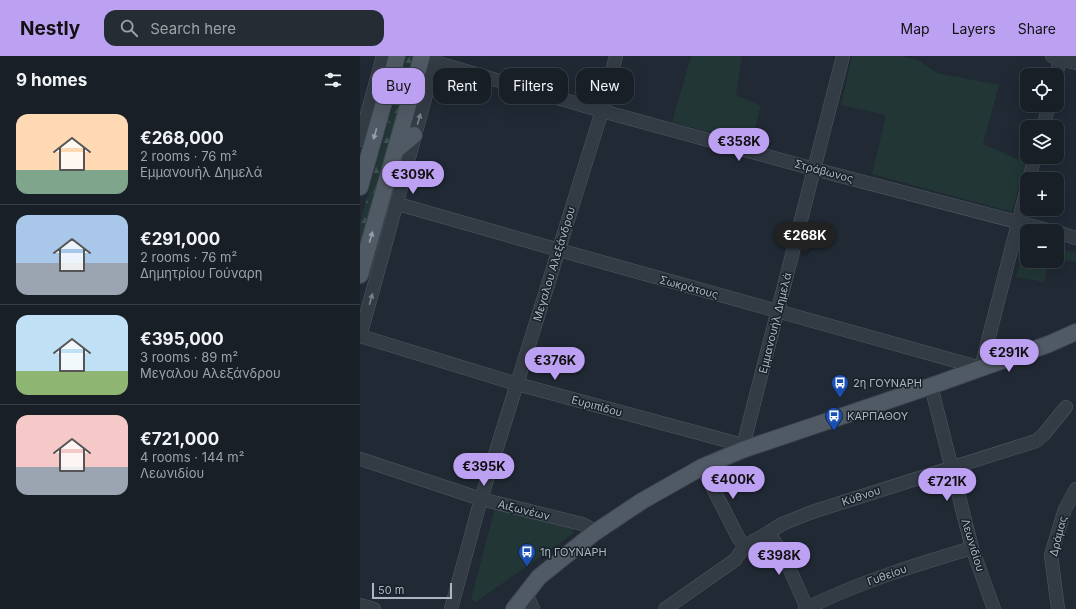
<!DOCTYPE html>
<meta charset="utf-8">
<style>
:root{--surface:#181f27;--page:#252c33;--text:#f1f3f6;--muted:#9fa2a7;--line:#363d44;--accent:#bca0f2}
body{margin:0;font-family:Inter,sans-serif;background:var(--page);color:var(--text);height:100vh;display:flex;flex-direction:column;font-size:15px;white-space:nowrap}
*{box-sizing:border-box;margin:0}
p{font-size:13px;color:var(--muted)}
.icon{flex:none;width:22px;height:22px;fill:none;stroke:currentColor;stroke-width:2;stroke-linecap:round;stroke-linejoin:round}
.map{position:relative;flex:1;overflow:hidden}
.drawer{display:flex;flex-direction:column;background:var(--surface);width:360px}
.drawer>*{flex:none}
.guide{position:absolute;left:12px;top:12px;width:380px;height:36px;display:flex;gap:8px}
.controls{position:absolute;left:660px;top:12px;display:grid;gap:8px}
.controls a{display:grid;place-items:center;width:44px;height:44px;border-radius:8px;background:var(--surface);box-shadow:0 4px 16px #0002,0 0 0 1px var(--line);font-size:20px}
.scale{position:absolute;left:12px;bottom:10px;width:80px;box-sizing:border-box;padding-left:4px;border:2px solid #acb6c2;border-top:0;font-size:11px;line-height:14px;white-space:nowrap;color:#acb6c2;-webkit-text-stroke:3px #182029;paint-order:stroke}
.price{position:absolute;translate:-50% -34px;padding:0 9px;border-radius:14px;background:var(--accent);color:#111;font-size:13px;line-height:26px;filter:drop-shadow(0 1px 2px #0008)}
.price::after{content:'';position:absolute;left:50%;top:24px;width:12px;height:9px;margin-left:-6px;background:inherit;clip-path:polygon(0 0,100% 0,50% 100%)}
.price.current{background:#222;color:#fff}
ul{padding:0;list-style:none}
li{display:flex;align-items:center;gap:12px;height:100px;padding:0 16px}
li+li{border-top:1px solid var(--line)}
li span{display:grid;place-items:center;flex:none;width:112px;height:80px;border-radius:12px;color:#555}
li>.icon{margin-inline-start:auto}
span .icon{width:48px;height:48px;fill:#fffc;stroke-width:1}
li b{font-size:17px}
h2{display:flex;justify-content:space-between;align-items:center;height:48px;padding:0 16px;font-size:17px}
.pill{padding:0 14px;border-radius:12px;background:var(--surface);box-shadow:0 4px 16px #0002,0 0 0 1px var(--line);font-size:14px;line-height:36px}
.pill.current{background:var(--accent);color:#111}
header{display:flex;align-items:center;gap:24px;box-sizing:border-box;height:56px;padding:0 20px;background:var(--accent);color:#111}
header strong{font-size:19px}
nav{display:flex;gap:22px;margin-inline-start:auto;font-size:14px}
.search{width:280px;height:36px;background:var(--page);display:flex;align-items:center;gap:10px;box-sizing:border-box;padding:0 14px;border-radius:12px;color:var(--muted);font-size:15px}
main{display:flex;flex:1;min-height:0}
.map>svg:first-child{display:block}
</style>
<header>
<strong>Nestly</strong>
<div class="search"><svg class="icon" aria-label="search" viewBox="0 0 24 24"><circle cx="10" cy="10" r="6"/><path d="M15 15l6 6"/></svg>Search here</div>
<nav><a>Map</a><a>Layers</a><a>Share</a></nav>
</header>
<main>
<section class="drawer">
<h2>9 homes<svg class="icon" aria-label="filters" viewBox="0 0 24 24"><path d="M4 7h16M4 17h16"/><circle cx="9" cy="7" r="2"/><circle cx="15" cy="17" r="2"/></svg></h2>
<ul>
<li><span style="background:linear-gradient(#ffd9b3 70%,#7fa58c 0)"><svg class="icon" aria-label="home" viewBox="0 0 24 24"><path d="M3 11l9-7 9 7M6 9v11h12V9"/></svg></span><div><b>€268,000</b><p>2 rooms · 76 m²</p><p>Εμμανουήλ Δημελά</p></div></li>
<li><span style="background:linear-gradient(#a9c7e8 60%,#9aa5b1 0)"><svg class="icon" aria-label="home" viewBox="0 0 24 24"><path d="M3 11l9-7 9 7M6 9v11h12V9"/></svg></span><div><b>€291,000</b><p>2 rooms · 76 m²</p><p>Δημητρίου Γούναρη</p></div></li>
<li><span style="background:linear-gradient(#bfe0f5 70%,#8fb573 0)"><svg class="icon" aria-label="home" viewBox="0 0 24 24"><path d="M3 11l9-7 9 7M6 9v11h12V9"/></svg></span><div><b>€395,000</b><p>3 rooms · 89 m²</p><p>Μεγαλου Αλεξάνδρου</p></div></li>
<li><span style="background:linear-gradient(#f6c9c9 65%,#9aa5b1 0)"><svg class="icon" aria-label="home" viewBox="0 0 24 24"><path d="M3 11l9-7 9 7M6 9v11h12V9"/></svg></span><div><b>€721,000</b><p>4 rooms · 144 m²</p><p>Λεωνιδίου</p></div></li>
</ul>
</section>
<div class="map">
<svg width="716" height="553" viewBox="0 0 716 553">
<defs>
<pattern id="forest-firs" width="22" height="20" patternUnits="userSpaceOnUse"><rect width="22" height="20" fill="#223636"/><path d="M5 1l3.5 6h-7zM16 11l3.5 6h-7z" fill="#3f5151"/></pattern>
</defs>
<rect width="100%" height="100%" fill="#202934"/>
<!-- green -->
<g fill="#223636">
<path d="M 331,0 L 382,0 L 376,39 L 401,50 L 391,87 L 312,66 Z"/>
<path d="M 492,0 L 540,0 L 558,4 L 577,17 L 639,29 L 623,88 L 666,107 L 652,156 L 512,118 L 526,59 L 481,49 Z"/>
<path d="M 667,186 L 667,205 L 689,205 L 684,226 L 656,221 Z"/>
<path d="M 697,192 L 716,197 L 716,206 L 697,203 Z"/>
<path d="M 135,452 L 212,471 L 214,477 L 116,546 L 111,543 Z"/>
</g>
<!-- forest -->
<path fill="url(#forest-firs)" d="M 47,0 L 53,0 L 0,188 L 0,167 Z"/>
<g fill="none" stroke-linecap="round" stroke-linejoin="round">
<defs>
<g id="minor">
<path d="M 72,0 L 75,6 C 50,97 26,189 0,280 L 157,328 L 383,389"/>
<path d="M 692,0 L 716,7"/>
<path d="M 75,6 L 242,55 L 454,113 L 692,175"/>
<path d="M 696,19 L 701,0"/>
<path d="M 683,71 L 689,49"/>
<path d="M 0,84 L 23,0"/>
<path d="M 669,123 L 675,101"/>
<path d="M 38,148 L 199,194 L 621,312 L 667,132"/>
<path d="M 697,176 L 716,182"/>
<path d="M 571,330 L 612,492 L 634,553"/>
<path d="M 382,394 L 483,0"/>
<path d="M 0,403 L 121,443 L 222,468 L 228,471 L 234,477"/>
<path d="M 342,411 L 379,483 L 385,490"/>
<path d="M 408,477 L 422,496 L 447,552"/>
<path d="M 166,537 L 173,553"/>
<path d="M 0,549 L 14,553"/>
<path d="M 91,553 L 121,443 L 242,55 L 256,0"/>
<path d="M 305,553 L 375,504 L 385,490 L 408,477 L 422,468 L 452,456 L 676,385 L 684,378 L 706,351"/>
<path d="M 445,553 C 499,526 555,509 612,492"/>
<path d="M 698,553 L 691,499 L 705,453 L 716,433"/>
</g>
<g id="major">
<path d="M 36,94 L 54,79"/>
<path d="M 0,131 L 37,0"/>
<path d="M 0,219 L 62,0"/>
<path d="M 154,553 L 179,521 L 234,477 L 282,445 L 342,411 L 382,394 L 571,330 L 689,288 L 716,276"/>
</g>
</defs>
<!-- minor casing -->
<use href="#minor" stroke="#505963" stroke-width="14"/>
<!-- major casing -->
<use href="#major" stroke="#3c444e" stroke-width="18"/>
<!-- minor -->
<use href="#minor" stroke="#333b45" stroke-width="13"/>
<!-- major -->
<use href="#major" stroke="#505a65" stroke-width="16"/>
</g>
<!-- one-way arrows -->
<defs><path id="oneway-solid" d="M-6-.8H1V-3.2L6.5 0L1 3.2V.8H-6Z"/></defs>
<g fill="#767f8a">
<use href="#oneway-solid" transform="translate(59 63) rotate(-74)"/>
<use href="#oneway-solid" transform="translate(11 243) rotate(-74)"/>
</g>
<g fill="#959fab">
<use href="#oneway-solid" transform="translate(15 78) rotate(106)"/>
<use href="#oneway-solid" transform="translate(11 181) rotate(-74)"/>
</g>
<!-- icons -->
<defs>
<symbol id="bus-pin" viewBox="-11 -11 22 30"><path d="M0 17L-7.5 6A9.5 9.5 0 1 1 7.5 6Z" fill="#1a4fb4" stroke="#182029"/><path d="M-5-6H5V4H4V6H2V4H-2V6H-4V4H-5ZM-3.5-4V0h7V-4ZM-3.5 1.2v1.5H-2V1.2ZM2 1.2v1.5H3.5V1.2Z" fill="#fff"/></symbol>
</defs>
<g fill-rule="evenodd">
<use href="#bus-pin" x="470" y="317" width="20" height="27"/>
<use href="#bus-pin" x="464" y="350" width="20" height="27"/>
<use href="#bus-pin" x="157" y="486" width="20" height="27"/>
</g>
<g text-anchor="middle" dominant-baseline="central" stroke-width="3" stroke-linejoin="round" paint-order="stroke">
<!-- street labels -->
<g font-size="11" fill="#acb6c2" stroke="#182029">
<text transform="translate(464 115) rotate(15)">Στράβωνος</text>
<text transform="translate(194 208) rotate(-73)">Μεγαλου Αλεξάνδρου</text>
<text transform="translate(329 231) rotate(15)">Σωκράτους</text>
<text transform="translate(415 267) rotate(-76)">Εμμανουήλ Δημελά</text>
<text transform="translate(237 350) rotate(15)">Ευριπίδου</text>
<text transform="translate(501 440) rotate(-18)">Κύθνου</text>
<text transform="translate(164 454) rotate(14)">Αιξωνέων</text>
<text transform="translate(698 480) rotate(-76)">Δράμας</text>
<text transform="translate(613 489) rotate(73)">Λεωνιδίου</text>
<text transform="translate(527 519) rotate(-20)">Γυθείου</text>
</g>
<!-- poi labels -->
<g font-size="11" fill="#acb6c2" stroke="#182029" text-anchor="start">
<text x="493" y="327">2η ΓΟΥΝΑΡΗ</text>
<text x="487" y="360">ΚΑΡΠΑΘΟΥ</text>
<text x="180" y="496">1η ΓΟΥΝΑΡΗ</text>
</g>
</g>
</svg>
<div class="controls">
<a><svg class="icon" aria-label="locate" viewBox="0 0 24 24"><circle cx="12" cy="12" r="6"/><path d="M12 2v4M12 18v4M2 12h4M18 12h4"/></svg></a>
<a><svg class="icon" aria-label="layers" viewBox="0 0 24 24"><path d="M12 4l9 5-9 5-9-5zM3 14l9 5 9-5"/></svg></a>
<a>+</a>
<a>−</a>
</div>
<div class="scale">50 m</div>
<b class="price" style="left:379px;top:106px">€358K</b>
<b class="price" style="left:53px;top:139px">€309K</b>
<b class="price current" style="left:445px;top:200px">€268K</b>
<b class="price" style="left:649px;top:317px">€291K</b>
<b class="price" style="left:195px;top:325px">€376K</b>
<b class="price" style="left:124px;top:431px">€395K</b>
<b class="price" style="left:373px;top:444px">€400K</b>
<b class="price" style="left:587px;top:446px">€721K</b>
<b class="price" style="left:419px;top:520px">€398K</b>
<div class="guide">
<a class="pill current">Buy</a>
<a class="pill">Rent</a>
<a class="pill">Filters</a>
<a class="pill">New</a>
</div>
</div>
</main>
